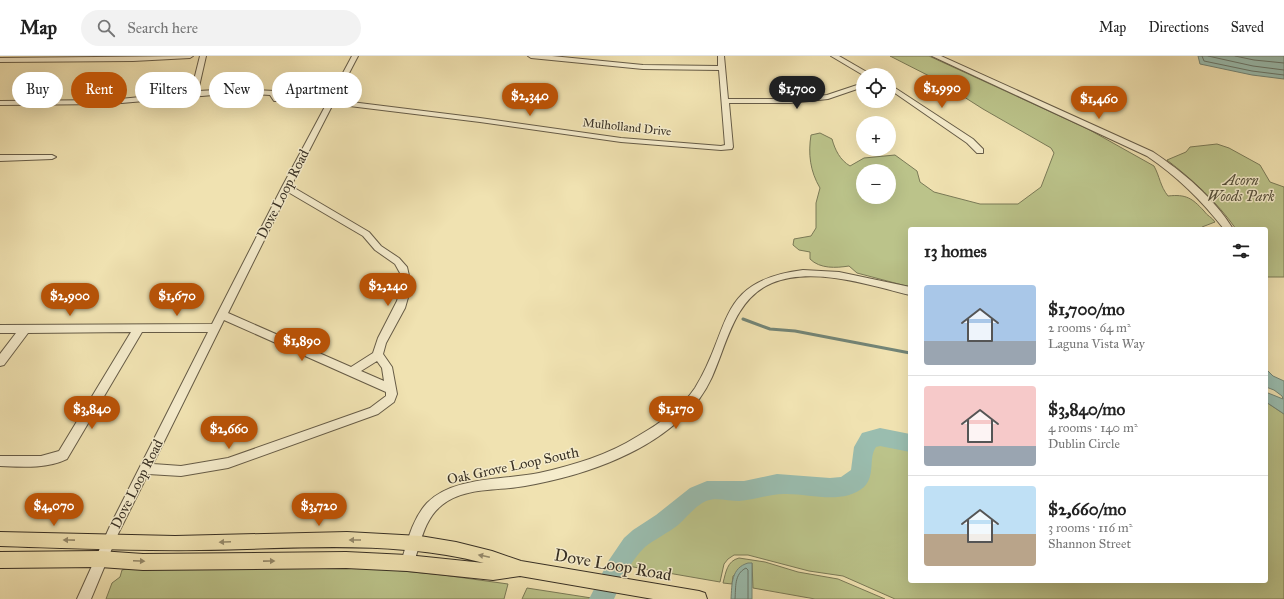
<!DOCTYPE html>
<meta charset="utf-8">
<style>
:root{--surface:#fff;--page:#f2f2f2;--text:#222;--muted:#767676;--line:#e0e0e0;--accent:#b45309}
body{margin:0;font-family:"IM FELL Great Primer",serif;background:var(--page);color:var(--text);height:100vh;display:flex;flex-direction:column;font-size:15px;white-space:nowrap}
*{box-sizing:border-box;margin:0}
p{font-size:13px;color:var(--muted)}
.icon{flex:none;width:22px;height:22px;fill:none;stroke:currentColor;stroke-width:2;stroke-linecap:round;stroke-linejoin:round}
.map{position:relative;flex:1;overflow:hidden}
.side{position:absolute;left:908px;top:171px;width:360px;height:356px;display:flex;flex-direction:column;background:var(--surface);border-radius:4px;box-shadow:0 4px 16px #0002}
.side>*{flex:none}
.top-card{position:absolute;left:12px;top:16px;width:380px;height:36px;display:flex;gap:8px}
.tools{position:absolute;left:856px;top:12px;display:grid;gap:8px}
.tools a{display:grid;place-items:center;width:40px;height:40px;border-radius:50%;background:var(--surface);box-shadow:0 4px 16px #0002;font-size:20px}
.price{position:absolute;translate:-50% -34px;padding:0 9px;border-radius:14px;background:var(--accent);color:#fff;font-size:13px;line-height:26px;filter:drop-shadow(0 1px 2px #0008)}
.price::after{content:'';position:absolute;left:50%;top:24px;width:12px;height:9px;margin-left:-6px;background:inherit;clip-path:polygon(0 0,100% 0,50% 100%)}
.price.current{background:#222;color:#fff}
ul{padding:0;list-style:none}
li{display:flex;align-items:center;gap:12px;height:100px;padding:0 16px}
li+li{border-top:1px solid var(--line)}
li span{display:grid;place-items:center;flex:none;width:112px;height:80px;border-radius:4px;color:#555}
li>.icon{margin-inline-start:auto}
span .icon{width:48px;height:48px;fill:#fffc;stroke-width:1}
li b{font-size:17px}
h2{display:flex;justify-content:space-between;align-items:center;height:48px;padding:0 16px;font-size:17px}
.chip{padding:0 14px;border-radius:18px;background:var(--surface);box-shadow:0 4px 16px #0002;font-size:14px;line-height:36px}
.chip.current{background:var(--accent);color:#fff}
header{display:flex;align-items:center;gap:24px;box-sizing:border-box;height:56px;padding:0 20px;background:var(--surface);border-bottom:1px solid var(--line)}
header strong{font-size:19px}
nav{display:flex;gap:22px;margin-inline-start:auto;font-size:14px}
.search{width:280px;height:36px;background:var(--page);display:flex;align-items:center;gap:10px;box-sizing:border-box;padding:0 14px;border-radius:22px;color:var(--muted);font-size:15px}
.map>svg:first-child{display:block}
</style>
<header>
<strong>Map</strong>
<div class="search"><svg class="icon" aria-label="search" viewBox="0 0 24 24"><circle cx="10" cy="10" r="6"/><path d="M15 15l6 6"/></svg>Search here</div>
<nav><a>Map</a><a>Directions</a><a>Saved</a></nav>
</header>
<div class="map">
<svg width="1284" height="543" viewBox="0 0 1284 543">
<rect width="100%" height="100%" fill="#f0e2b1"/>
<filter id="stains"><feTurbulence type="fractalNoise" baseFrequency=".005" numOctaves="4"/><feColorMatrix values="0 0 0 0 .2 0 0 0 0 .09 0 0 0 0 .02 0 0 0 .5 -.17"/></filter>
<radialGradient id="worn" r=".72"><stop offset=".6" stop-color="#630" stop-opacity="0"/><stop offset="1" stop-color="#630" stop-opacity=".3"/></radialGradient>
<!-- green -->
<g fill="#bbc38a" stroke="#7a7a57" fill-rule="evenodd">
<path d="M 890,0 L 929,0 L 1088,73 L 1154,110 C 1160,121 1160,130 1168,140 C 1186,138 1192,142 1204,155 C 1207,160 1212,161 1215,166 L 1202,171 L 1202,173 L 910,173 L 910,231 L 857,217 L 849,210 C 836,212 820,213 810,203 L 810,196 L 799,194 L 793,189 L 794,183 L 811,180 L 816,172 L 816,147 L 820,132 C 810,115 808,98 811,79 L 820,77 L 832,83 C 835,94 840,104 850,110 L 864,102 L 895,99 L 917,115 L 920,126 L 934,136 L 980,148 L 1018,148 L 1041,131 L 1054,97 L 1051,92 L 983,53 L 939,25 ZM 863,115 L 889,115 L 889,141 L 863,141 Z"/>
<path d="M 1217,88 L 1229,92 L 1260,109 L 1270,126 L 1284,131 L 1284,221 L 1266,221 L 1266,173 L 1236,173 C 1217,146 1193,124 1167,104 L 1186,96 L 1190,91 Z"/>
<path d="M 1266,346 L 1284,358 L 1284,543 L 895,543 L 843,520 L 809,515 L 748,499 L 734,499 L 728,503 L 724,508 L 720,526 L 622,509 L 629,503 L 649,479 L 671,469 L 686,452 L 698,444 L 707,441 L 719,439 L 737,441 L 783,433 L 827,439 L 847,436 L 860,431 L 864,424 L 869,412 L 871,398 L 874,389 L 881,386 L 887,387 L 910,394 L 910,525 L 1266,525 Z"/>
<path d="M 739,502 L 765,506 L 798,516 L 838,523 L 885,543 L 815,543 L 753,532 L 752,507 L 733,520 L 732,528 L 723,527 C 726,516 727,505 739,502 Z"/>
<path d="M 130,512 L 372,512 L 443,519 L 508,528 L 504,543 L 106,543 L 112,527 L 120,521 L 122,514 Z"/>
<path d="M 527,532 L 598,543 L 522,543 Z"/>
</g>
<!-- water -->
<g fill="#9abdaf" stroke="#738577">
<path d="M 1198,0 L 1284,0 L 1284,23 L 1252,19 L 1200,8 Z"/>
<path d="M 1266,313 L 1273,320 L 1284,325 L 1284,358 L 1266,346 L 1266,339 L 1268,337 L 1283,343 L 1282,340 L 1274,334 L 1266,331 Z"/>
<path d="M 748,507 L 752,507 L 752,543 L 731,543 C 732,528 731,512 748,507 Z"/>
</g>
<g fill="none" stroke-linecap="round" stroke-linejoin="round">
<!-- shore -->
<g stroke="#69766a" stroke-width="1">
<path d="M 1202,0 L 1204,5 L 1252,15 L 1284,19"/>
<path d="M 1208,0 L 1253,10 L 1284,14"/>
<path d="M 1235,0 L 1254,4 L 1284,7"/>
<path d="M 735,543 C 736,531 734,518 746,512 L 748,514 L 748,543"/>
</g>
<!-- stream -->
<path stroke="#738577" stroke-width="3" d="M 743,263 L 770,273 L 795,275 L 910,297"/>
<!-- river -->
<path fill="#9abdaf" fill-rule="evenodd" d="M 880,372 L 910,378 L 910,396 L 880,390 L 876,391 C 868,402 876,419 864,431 C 843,449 811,438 787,438 C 771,437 755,444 739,445 C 729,445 715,441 706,445 C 695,450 687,461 678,469 C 668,477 655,483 645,491 C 630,505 622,525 614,543 L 589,543 L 609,504 L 624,482 L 633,474 L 656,459 L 690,432 L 707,425 L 744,425 L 777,418 L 830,422 L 841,421 L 851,414 L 854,391 L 862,377 Z"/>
<defs>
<g id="minor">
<path d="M 193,0 L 190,2 L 133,5 L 0,6 L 0,2 Z"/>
<path d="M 200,0 L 206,0 L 198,35 L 236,33 L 275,35 L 281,43 L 277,45 L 274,45 L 270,39 L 236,37 L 110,48 L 0,49 L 0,45 L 110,44 L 191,36 Z"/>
<path d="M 352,0 L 358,0 L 335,44 L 480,62 L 621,82 L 721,90 L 725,89 L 719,14 L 643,13 L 531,2 L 528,0 L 552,0 L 643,9 L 718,10 L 718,0 L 724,0 L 728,43 L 790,43 L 827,39 L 863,27 L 863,31 L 828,43 L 790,47 L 729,47 L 733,91 L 732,93 L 721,94 L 621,86 L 480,66 L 333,48 L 291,130 L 369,176 L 381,190 L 399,202 L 407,211 L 410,224 L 409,238 L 405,252 L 386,287 L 383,298 L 392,311 L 397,338 L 394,346 L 378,358 L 228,412 L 181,420 L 148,418 L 118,478 L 91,543 L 77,543 L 110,470 L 208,276 L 142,276 L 67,403 C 46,413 23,411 0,410 L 0,400 L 41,400 L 59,395 L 131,276 L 28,277 L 4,309 L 0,310 L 0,298 L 16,277 L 0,277 L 0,269 L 212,268 L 282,131 ZM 288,136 L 363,180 L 375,194 L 395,208 L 400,217 L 401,231 L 397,245 L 378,282 L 373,297 L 351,311 L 228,257 ZM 224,264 L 386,336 L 386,340 L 370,352 L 228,402 L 181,410 L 153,408 ZM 377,305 L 382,312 L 384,325 L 361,315 Z"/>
<path d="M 831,0 L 839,0 L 872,19 L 863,19 Z"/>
<path d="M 932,0 L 941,0 L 1153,96 C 1183,116 1214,142 1233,173 L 1224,173 C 1202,145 1177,120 1147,100 Z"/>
<path d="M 889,28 L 973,83 L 983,93 L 983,97 L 977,97 L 967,87 L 889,33 Z"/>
<path d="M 0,99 L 52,99 L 56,101 L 52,103 L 0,105 Z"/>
<path d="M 803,214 L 839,216 L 910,231 L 910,239 C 869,229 813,210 772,227 C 734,243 727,288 712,321 C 705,336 696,349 684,360 C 642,400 581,420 525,430 C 498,435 464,431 442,449 C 422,465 421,490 412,511 L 407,513 L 402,511 L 401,507 C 407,487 412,463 427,447 C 453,420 505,424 539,417 C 574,409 608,399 638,380 C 659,368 681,353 695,332 C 732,273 715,225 803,214 Z"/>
</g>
<path id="major" d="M 0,476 L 175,480 L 347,476 L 420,480 L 456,486 L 492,495 L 521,505 L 699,535 L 705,537 L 707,543 L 653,543 L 520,520 L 493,524 L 407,515 L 346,512 L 143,514 L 100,511 L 0,512 L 0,496 L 100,495 L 143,498 L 346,496 L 407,499 L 484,507 C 390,483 295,493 200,494 C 133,495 67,492 0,490 Z"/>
</defs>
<!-- minor casing -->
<use href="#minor" stroke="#665c47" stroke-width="2"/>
<!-- major casing -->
<use href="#major" stroke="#383024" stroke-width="2"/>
<!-- minor -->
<use href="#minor" fill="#f5eccc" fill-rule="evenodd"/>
<!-- major -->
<use href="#major" fill="#f0e2b1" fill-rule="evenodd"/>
</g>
<!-- one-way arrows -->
<defs><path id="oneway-solid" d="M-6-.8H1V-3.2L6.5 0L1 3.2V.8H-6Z"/></defs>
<g fill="#94896a">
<use href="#oneway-solid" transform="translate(69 484) rotate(-179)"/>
<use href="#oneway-solid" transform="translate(355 484) rotate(-180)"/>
<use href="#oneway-solid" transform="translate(225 486) rotate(178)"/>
<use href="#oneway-solid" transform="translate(484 500) rotate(-168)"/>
<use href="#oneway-solid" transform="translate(139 505) rotate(2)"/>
<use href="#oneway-solid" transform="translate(269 505) rotate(-1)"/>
</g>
<g text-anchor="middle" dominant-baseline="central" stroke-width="3" stroke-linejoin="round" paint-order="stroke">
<!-- far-street labels -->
<g font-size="12" fill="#383024" stroke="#f5eccc">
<text transform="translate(627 71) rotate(6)">Mulholland Drive</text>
</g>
<!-- park labels -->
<g font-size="14" font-style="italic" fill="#524d38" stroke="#f5eccc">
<text x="1241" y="124">Acorn<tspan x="1241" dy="16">Woods Park</tspan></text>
</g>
<!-- street labels -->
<g font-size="14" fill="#383024" stroke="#f5eccc">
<text transform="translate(283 138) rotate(-63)">Dove Loop Road</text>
<text transform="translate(513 410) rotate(-12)">Oak Grove Loop South</text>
<text transform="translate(137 428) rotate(-63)">Dove Loop Road</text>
</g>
<!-- near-street labels -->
<g font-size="17" fill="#383024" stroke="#f5eccc">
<text transform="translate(613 509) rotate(10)">Dove Loop Road</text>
</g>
</g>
<rect width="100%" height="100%" filter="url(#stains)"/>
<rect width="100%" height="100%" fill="url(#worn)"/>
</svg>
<div class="tools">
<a><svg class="icon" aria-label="locate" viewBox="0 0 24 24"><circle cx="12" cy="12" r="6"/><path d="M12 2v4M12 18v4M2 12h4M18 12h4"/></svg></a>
<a>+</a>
<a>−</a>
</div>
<b class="price" style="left:942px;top:53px">$1,990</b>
<b class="price current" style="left:797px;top:54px">$1,700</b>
<b class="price" style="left:530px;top:61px">$2,340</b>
<b class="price" style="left:1099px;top:64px">$1,460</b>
<b class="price" style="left:388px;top:251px">$2,240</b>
<b class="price" style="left:70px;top:261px">$2,900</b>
<b class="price" style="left:177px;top:261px">$1,670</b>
<b class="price" style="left:302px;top:306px">$1,890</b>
<b class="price" style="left:92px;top:374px">$3,840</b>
<b class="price" style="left:676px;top:374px">$1,170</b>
<b class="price" style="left:229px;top:394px">$2,660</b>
<b class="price" style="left:54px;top:471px">$4,070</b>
<b class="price" style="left:319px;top:471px">$3,720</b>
<div class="top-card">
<a class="chip">Buy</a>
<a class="chip current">Rent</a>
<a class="chip">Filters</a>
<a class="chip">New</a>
<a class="chip">Apartment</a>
</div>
<section class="side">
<h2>13 homes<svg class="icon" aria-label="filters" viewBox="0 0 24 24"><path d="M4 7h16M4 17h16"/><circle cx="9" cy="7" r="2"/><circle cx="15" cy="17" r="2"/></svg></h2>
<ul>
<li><span style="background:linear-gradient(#a9c7e8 70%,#9aa5b1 0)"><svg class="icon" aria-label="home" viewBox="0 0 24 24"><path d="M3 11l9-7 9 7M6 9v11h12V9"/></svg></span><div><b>$1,700/mo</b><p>2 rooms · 64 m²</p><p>Laguna Vista Way</p></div></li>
<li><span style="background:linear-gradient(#f6c9c9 75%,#9aa5b1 0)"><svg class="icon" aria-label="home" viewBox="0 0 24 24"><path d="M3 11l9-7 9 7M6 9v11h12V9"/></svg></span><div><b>$3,840/mo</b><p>4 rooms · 140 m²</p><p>Dublin Circle</p></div></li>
<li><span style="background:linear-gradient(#bfe0f5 60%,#b9a48a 0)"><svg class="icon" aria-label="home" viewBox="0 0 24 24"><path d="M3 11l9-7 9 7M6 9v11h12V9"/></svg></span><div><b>$2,660/mo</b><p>3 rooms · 116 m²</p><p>Shannon Street</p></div></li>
</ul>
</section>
</div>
